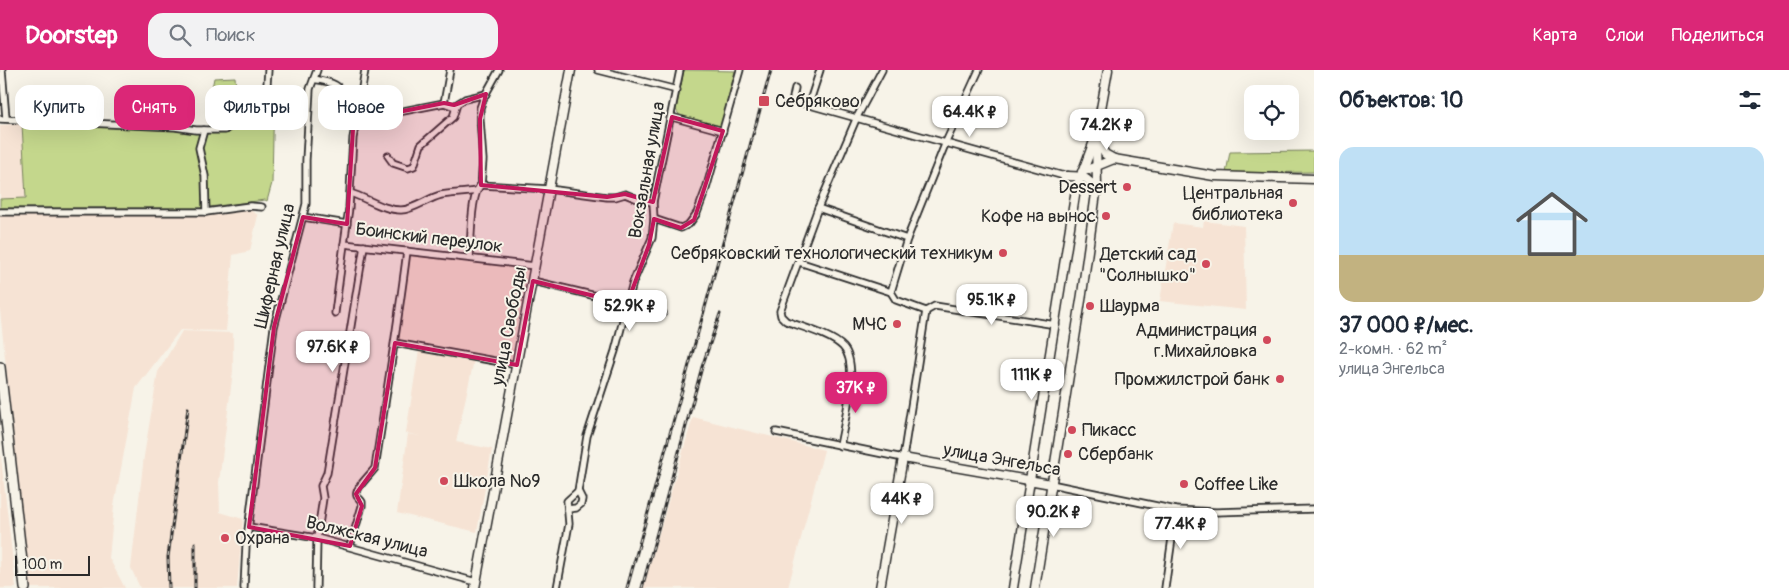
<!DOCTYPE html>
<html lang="ru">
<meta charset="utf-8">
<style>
:root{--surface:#fff;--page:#f2f2f3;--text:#1f2937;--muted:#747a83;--accent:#db2777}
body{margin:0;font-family:Pangolin,sans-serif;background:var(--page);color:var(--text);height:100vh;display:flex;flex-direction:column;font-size:19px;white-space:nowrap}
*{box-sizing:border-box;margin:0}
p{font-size:16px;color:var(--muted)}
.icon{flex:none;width:28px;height:28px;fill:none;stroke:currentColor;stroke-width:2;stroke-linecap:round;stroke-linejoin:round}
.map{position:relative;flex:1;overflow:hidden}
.panel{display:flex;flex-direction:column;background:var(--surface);width:475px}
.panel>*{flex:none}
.guide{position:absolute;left:15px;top:15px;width:475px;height:45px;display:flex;gap:10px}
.buttons{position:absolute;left:1244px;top:15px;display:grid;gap:10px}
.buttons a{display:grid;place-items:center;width:55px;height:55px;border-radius:10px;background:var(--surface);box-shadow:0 5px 20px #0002;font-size:25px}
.scale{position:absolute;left:15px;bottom:12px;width:75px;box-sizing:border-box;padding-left:5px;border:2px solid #2b2b2b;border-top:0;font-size:14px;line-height:18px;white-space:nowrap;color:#2b2b2b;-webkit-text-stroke:4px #f7f3e8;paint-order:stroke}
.price{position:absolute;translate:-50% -42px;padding:0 11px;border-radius:10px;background:#fff;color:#222;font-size:16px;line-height:32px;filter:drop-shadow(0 1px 2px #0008)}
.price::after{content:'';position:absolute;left:50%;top:30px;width:15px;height:11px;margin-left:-8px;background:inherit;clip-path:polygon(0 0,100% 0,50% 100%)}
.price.selected{background:var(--accent);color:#fff}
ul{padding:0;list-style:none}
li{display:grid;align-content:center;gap:10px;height:265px;padding:0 25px}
li span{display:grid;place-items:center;height:155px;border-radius:15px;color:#555}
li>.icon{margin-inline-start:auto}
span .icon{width:90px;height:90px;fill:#fffc;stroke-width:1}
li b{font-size:21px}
h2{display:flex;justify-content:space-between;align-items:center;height:60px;padding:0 25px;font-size:21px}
.pill{padding:0 18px;border-radius:15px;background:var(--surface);box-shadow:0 5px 20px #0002;font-size:18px;line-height:45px}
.pill.selected{background:var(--accent);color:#fff}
header{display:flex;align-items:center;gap:30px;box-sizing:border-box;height:70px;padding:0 25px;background:var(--accent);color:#fff}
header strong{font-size:24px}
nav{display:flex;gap:28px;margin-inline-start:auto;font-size:18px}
.search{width:350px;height:45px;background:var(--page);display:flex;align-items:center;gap:12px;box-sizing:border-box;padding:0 18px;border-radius:15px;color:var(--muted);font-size:19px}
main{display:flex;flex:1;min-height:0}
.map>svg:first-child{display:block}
</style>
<header>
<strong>Doorstep</strong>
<div class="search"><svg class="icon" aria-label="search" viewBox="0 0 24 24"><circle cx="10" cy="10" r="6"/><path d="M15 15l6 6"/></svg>Поиск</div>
<nav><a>Карта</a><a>Слои</a><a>Поделиться</a></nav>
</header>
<main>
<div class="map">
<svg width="1314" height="518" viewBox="0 0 1314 518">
<rect width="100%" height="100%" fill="#f7f3e8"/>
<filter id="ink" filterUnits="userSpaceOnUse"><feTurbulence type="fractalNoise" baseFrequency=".02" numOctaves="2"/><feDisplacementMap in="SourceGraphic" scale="10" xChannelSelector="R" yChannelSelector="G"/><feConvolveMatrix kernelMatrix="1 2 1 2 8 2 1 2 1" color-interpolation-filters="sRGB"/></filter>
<g filter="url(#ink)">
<!-- built -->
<g fill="#f6e3d4">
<path d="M 22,54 L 26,129 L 0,129 L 0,55 Z"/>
<path d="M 250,140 L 258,145 L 250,181 L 233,185 L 226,261 L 180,260 L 136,318 L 114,436 L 109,488 L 125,518 L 30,518 L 0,241 L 0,146 L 210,145 Z"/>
<path d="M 1204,151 L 1244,156 L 1246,240 L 1160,231 L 1173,153 L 1203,157 Z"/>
<path d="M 410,184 L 529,198 L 511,291 L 398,270 Z"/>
<path d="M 182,261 L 233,263 L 233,301 L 219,412 L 220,442 L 243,449 L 237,518 L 140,518 L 131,498 L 144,386 L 158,302 Z"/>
<path d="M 419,280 L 474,290 L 456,372 L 492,379 L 477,462 L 397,443 L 408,364 L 421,366 L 406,363 Z"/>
<path d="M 693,347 L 824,380 L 788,518 L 643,518 Z"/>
<path d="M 0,380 L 16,518 L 0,518 Z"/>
</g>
<!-- green -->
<g fill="#c4d78c" stroke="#78815c">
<path d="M 684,0 L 735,1 L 721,56 L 680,46 L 676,40 Z"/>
<path d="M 235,7 L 236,18 L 274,20 L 272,113 L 267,131 L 265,130 L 201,138 L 0,138 L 0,129 L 26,128 L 22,54 C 84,53 146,61 208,57 L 214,40 L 212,18 L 214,8 Z"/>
<path d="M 1314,81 L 1314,102 L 1226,103 L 1230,82 Z"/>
</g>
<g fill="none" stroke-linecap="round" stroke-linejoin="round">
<defs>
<g id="minor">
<path d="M 2,0 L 6,48"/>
<path d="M 365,0 L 362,18 L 354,35 L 354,63 L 353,68 L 349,138 L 344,174 L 535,196"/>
<path d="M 598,0 L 677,20"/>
<path d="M 314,9 C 321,11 332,11 338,17 C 345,24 343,30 354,35"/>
<path d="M 795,18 L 793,28 L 799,32 L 1064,106 L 1068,105"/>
<path d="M 444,33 L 450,0"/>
<path d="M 809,34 L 820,0"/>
<path d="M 354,43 L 383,45 L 444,33 L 455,37"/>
<path d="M 672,47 L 723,61"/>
<path d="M 0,49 L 175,57 L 196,60 L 225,60 L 231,55 L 242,54 L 260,41 L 266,29 L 268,0"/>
<path d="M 204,60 L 199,78 L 205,106 L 206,142"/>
<path d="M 388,86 L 393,93 L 408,98 L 414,96 L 421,75 L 453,47 L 457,34 L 465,29 L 486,24"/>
<path d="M 481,115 L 549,119 L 607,127 L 615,127 L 625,124 L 640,130 L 653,132"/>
<path d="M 350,123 C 367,128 383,140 401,140 C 414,140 428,128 441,125 C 452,123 464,123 476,121"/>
<path d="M 818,138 L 907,169"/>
<path d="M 0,142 L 206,142 L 250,136 L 262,137"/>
<path d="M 303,147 L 347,154"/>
<path d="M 654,149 L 681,158 L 689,154 L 697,143 L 706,119 L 740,0"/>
<path d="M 470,188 C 471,173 470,123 481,115 L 483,90 L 480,49 L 480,38 L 484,27 L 499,0"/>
<path d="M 799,192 L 891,222 L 896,230 L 926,241"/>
<path d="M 533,211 L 642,237 L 663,243"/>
<path d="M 891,222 L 907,169 L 946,72 L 979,0"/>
<path d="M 926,241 L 935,236 L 1056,255"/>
<path d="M 335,243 L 344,174"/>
<path d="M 395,273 L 517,295"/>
<path d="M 776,362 L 903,388 L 926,241"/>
<path d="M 840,376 C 844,353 860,294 843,277 C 832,265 802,257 786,251 L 781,246 L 780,241 L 818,138 L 857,47 L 882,0"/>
<path d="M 1051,414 L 1176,440 L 1216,442 L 1314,439"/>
<path d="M 568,439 L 576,438 L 581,434 L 582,429 L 578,421"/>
<path d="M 249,457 L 317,468 L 476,512"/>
<path d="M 350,476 L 362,436 L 362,432 C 361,430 358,428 357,426 C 354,419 371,404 375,398 C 386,326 398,254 407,181"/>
<path d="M 244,518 L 246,476 L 274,257 L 306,134 L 306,90 L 310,19 L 317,0"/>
<path d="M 316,518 L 317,468 L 323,428 L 321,416 L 327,403 L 364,176"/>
<path d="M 557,518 L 569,454 L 567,431 L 578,421 L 587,366 L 615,281 L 633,212 L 652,168 L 654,149 L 653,132 L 680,0"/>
<path d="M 1165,518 L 1176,440"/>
</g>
<g id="tertiary">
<path d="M 1097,70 L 1105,84 L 1114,89"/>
<path d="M 1082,102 L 1114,89 L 1214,106 L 1314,109"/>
<path d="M 1064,106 C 1081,106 1088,105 1096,121"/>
<path d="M 475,518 L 571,0"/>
<path d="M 880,518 L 903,388 L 1051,414"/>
<path d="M 1013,518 L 1076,119 L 1096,66 L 1108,0"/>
<path d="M 1035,518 L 1082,224 L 1097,116 L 1096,70"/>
</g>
<path id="secondary" d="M 0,297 L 25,518"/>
</defs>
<!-- minor casing -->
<use href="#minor" stroke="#2b2b2b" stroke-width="9"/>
<!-- tertiary casing -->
<use href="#tertiary" stroke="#2b2b2b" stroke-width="11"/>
<!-- secondary casing -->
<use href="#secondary" stroke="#2b2b2b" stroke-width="12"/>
<!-- minor -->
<use href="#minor" stroke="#f7f3e8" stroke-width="5.5"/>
<!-- tertiary -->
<use href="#tertiary" stroke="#f7f3e8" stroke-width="8"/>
<!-- secondary -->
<use href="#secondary" stroke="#f7f3e8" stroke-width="9"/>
<defs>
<g id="rail">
<path d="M 195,473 L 195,518"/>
<path d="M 169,518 L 168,487 L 188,338"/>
<path d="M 627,518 L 771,0"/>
<path d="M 642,518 L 702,297 L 720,244"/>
</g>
</defs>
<!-- rail casing -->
<use href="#rail" stroke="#2b2b2b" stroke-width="3"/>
<!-- rail -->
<use href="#rail" stroke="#f7f3e8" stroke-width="1" stroke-dasharray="4" stroke-linecap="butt"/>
</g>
</g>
<!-- marked area -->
<path fill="#c2185b" fill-opacity="0.2" stroke="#c2185b" stroke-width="4" stroke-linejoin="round" d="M 486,24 L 480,49 L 481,115 L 607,127 L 625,124 L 653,132 L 672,47 L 723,61 L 694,150 L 681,158 L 654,149 L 649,175 L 627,234 L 533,211 L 517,295 L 395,273 L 375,398 L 356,424 L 362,436 L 350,476 L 249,457 L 274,257 L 303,147 L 347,154 L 354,43 L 383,45 L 444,33 L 454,35 Z"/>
<!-- markers -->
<g fill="#d1495b" stroke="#f7f3e8" stroke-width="2">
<rect x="758" y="25" width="12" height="12" rx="2.5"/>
<circle cx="1127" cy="117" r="5"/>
<circle cx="1293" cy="133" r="5"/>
<circle cx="1106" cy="146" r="5"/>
<circle cx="1003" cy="183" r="5"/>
<circle cx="1206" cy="194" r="5"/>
<circle cx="1090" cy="236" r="5"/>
<circle cx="897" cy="254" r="5"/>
<circle cx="1267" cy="270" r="5"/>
<circle cx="1280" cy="309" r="5"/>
<circle cx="1072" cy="360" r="5"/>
<circle cx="1068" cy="384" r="5"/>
<circle cx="444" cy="411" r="5"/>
<circle cx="1184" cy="414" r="5"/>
<circle cx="225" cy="468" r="5"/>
</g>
<g text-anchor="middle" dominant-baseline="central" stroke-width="4" stroke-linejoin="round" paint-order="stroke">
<!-- poi labels -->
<g font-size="18" fill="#2b2b2b" stroke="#f7f3e8" text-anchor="end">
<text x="775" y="31" text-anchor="start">Себряково</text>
<text x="1117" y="117">Dessert</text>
<text x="1283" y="123">Центральная<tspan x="1283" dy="21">библиотека</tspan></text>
<text x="1096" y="146">Кофе на вынос</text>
<text x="993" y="183">Себряковский технологический техникум</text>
<text x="1196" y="184">Детский сад<tspan x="1196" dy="21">"Солнышко"</tspan></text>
<text x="1100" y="236" text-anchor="start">Шаурма</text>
<text x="887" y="254">МЧС</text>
<text x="1257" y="260">Администрация<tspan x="1257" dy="21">г.Михайловка</tspan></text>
<text x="1270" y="309">Промжилстрой банк</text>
<text x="1082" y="360" text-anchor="start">Пикасс</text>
<text x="1078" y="384" text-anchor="start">Сбербанк</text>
<text x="454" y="411" text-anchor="start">Школа №9</text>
<text x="1194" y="414" text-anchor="start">Coffee Like</text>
<text x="235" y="468" text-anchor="start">Охрана</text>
</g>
<!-- street labels -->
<g font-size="18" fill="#2b2b2b" stroke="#f7f3e8">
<text transform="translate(647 100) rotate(-80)">Вокзальная улица</text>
<text transform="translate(429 168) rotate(7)">Боинский переулок</text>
<text transform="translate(275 196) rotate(-77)">Шиферная улица</text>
<text transform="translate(509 256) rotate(-79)">улица Свободы</text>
<text transform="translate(1002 390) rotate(10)">улица Энгельса</text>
<text transform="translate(367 467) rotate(14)">Волжская улица</text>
</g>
</g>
</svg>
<div class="buttons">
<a><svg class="icon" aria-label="locate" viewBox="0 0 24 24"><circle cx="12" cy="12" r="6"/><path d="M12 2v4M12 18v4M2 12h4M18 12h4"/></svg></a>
</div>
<div class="scale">100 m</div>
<b class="price" style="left:970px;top:68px">64.4K ₽</b>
<b class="price" style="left:1107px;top:81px">74.2K ₽</b>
<b class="price" style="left:992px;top:256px">95.1K ₽</b>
<b class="price" style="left:630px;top:262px">52.9K ₽</b>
<b class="price" style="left:333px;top:303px">97.6K ₽</b>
<b class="price" style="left:1032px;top:331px">111K ₽</b>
<b class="price selected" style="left:856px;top:344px">37K ₽</b>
<b class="price" style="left:902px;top:455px">44K ₽</b>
<b class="price" style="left:1054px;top:468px">90.2K ₽</b>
<b class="price" style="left:1181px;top:480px">77.4K ₽</b>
<div class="guide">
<a class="pill">Купить</a>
<a class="pill selected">Снять</a>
<a class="pill">Фильтры</a>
<a class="pill">Новое</a>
</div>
</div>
<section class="panel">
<h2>Объектов: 10<svg class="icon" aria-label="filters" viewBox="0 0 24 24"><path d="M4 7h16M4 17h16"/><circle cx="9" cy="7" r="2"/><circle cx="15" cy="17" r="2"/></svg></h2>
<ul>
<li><span style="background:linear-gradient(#bfe0f5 70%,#c2b280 0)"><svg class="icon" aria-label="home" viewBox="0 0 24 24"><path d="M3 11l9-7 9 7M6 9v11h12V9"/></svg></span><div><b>37 000 ₽/мес.</b><p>2-комн. · 62 m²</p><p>улица Энгельса</p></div></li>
</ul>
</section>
</main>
